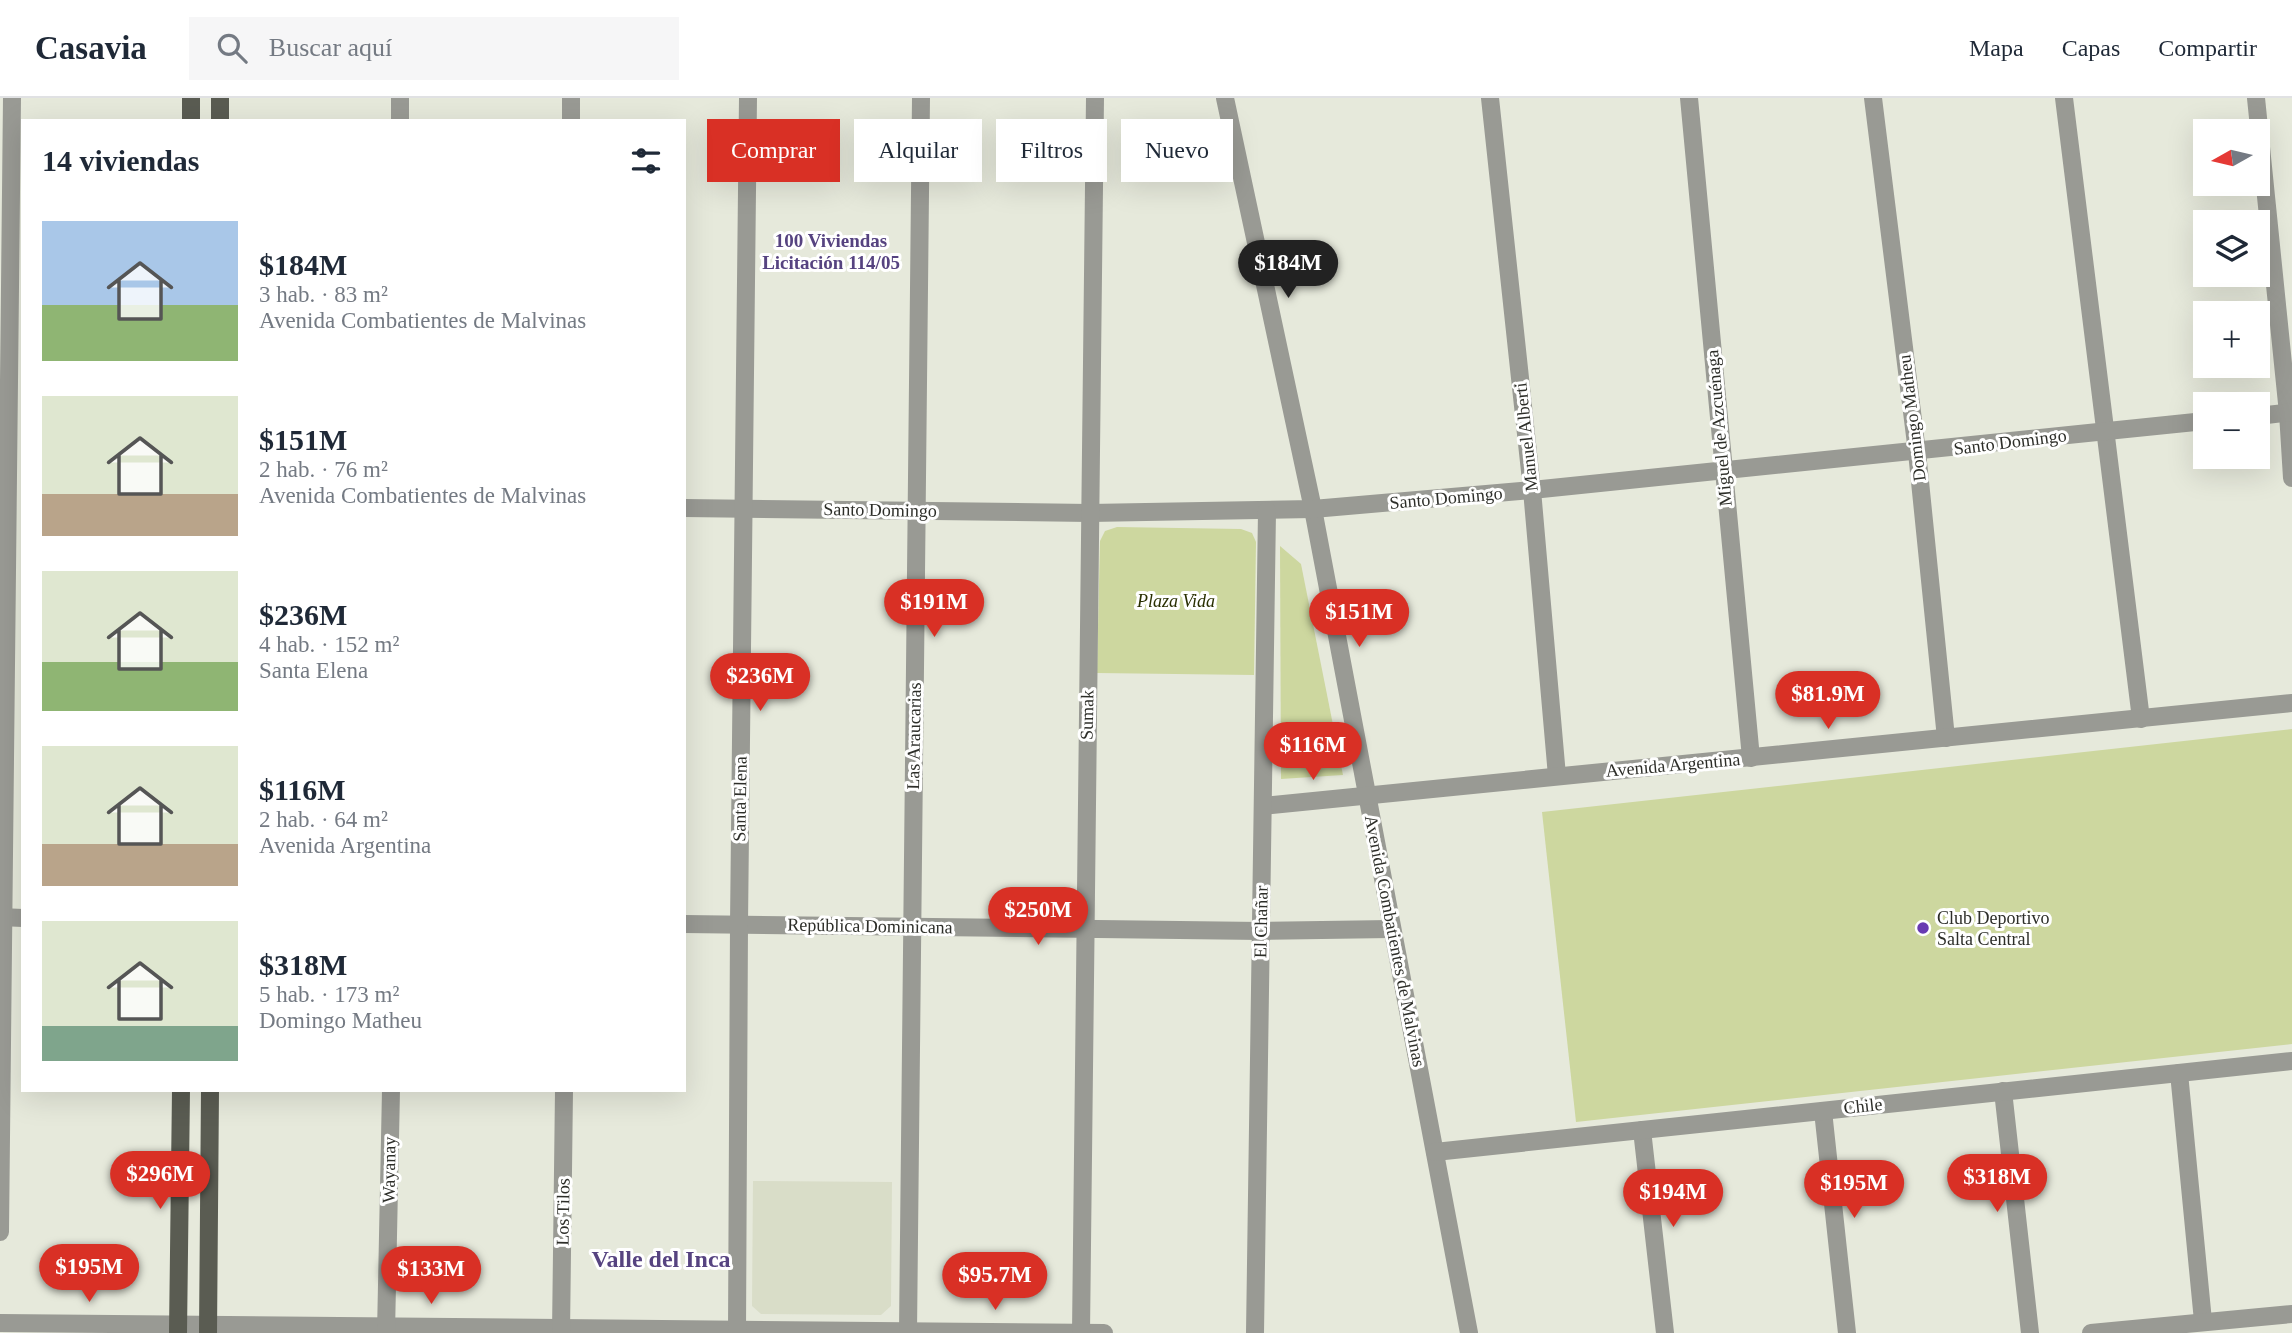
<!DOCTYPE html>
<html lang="es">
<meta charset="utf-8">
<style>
:root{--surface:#fff;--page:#f6f6f7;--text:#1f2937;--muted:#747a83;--line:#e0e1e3;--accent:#d93025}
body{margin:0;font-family:"Times New Roman",serif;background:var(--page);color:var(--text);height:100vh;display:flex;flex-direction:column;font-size:26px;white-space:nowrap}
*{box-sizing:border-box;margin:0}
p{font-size:23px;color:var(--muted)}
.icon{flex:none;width:38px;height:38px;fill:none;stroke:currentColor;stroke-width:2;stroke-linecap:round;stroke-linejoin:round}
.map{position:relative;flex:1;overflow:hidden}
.details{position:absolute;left:21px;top:21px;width:665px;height:973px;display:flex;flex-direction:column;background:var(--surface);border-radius:0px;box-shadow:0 7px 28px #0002}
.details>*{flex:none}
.hud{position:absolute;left:707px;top:21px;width:665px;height:63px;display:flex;gap:14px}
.needle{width:46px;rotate:262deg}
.buttons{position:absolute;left:2193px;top:21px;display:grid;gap:14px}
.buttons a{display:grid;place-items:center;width:77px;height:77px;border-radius:0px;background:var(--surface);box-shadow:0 7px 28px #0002;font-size:35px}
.price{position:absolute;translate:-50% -60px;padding:0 16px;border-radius:24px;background:var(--accent);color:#fff;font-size:23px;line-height:46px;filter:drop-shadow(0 2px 4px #0008)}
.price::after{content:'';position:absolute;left:50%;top:42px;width:21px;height:16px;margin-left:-10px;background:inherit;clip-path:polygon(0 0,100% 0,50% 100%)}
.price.selected{background:#222;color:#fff}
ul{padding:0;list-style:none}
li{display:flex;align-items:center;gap:21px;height:175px;padding:0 21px}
li span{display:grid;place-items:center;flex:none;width:196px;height:140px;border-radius:0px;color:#555}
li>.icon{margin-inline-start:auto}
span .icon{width:84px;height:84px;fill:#fffc;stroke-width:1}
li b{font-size:30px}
h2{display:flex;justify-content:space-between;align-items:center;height:84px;padding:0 21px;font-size:30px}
.chip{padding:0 24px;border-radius:0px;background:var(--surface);box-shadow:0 7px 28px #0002;font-size:24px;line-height:63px}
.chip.selected{background:var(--accent);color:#fff}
header{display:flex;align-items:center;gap:42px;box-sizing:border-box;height:98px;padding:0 35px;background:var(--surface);border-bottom:2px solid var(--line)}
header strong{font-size:33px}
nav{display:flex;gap:38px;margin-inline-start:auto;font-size:24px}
.search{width:490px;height:63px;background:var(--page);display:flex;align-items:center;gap:18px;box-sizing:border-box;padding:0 24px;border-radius:0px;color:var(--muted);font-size:26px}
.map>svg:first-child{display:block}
</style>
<header>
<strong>Casavia</strong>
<div class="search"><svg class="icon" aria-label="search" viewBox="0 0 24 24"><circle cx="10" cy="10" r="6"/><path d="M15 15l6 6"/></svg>Buscar aquí</div>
<nav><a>Mapa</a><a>Capas</a><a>Compartir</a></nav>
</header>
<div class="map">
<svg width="2292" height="1235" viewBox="0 0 2292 1235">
<rect width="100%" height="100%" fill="#e6e9db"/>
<!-- built -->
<path fill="#d9ddc8" d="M 753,1083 L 892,1084 L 891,1208 L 881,1217 L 761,1216 L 752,1208 Z"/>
<!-- green -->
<g fill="#cdd79f">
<path d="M 1117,429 L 1241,431 L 1252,435 L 1256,444 L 1254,577 L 1097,575 L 1100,443 L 1105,433 Z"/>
<path d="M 1280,448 L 1301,466 L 1343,677 L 1281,681 Z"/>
<path d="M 2292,631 L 2292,946 L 1576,1024 L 1542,714 Z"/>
</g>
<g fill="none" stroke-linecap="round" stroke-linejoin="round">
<!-- minor -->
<g stroke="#999a94" stroke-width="18">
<path d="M 1225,0 L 1313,411 L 1469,1235"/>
<path d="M 1490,0 L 1532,392 L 1557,678"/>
<path d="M 1689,0 L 1751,660"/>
<path d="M 1873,0 L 1917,354 L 1946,640"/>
<path d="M 2064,0 L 2141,621"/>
<path d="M 2256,0 L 2288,315 L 2292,380"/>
<path d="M 400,23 L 400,0"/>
<path d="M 571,23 L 571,0"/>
<path d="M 2258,318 L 2292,314"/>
<path d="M 684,410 L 1090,415 L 1313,411 L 1532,392 L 2205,323"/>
<path d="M 1263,708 L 2292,605"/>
<path d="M 0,819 L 23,820"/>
<path d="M 684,826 L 1261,833 L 1391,831"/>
<path d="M 2179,975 L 2203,1223"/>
<path d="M 2003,993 L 2030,1235"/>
<path d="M 1823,1013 L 1847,1235"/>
<path d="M 1642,1032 L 1665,1235"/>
<path d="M 1435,1054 L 2292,963"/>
<path d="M 0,1134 L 12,0"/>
<path d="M 0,1225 L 1104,1235"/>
<path d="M 386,1235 L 391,992"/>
<path d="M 561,1235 L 564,992"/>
<path d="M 737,1235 L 739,826 L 748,0"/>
<path d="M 908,1235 L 921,0"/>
<path d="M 1081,1235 L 1095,0"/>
<path d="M 1255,1235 L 1267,413"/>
<path d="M 2091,1235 L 2292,1216"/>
</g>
<!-- major -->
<g stroke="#5a5c52" stroke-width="18">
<path d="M 191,23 L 191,0"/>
<path d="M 220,23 L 220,0"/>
<path d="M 178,1235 L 181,992"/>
<path d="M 208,1235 L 210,992"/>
</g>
</g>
<!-- markers -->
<circle fill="#683ab2" stroke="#fff" stroke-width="2.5" cx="1923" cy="830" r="7"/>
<g text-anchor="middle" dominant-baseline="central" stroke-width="6" stroke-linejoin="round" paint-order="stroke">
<!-- street labels -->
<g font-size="18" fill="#2d2e29" stroke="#fff">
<text transform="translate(1912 320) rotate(-97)">Domingo Matheu</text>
<text transform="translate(1719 330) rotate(-95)">Miguel de Azcuénaga</text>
<text transform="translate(1526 339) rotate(-96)">Manuel Alberti</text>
<text transform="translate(2010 344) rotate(-7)">Santo Domingo</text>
<text transform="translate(1446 400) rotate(-5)">Santo Domingo</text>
<text transform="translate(880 412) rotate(1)">Santo Domingo</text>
<text transform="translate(1087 617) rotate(-89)">Sumak</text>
<text transform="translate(914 638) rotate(-89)">Las Araucarias</text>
<text transform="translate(1673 667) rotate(-5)">Avenida Argentina</text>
<text transform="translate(740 701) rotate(-89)">Santa Elena</text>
<text transform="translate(1261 824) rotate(-89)">El Chañar</text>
<text transform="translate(870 828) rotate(1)">República Dominicana</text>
<text transform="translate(1395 843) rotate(79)">Avenida Combatientes de Malvinas</text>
<text transform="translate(1863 1008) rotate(-6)">Chile</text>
<text transform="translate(389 1072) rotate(-89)">Wayanay</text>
<text transform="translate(563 1114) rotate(-89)">Los Tilos</text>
</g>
<!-- park labels -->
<g font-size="18" font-style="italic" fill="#292f01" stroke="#fff">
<text x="1176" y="503">Plaza Vida</text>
</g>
<!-- poi labels -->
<g font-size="18" fill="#2d2e29" stroke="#fff" text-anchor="start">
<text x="1937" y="820">Club Deportivo<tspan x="1937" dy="21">Salta Central</tspan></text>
</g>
<!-- neighbourhood labels -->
<g font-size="19" font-weight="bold" fill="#564380" stroke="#fff">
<text x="831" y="142">100 Viviendas<tspan x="831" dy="22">Licitación 114/05</tspan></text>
</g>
<!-- district labels -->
<g font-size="24" font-weight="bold" fill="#564380" stroke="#fff">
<text x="661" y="1161">Valle del Inca</text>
</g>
</g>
</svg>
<div class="buttons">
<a><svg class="needle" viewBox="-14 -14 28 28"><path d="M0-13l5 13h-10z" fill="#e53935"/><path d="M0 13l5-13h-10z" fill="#747a83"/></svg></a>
<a><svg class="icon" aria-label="layers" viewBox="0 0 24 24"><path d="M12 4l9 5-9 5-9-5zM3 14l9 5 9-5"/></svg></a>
<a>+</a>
<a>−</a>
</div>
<b class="price selected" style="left:1288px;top:202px">$184M</b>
<b class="price" style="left:934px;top:541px">$191M</b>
<b class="price" style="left:1359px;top:551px">$151M</b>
<b class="price" style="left:760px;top:615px">$236M</b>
<b class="price" style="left:1828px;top:633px">$81.9M</b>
<b class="price" style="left:1313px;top:684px">$116M</b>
<b class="price" style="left:1038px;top:849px">$250M</b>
<b class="price" style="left:160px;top:1113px">$296M</b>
<b class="price" style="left:1997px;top:1116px">$318M</b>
<b class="price" style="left:1854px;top:1122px">$195M</b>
<b class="price" style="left:1673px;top:1131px">$194M</b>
<b class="price" style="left:89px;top:1206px">$195M</b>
<b class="price" style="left:431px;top:1208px">$133M</b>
<b class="price" style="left:995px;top:1214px">$95.7M</b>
<div class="hud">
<a class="chip selected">Comprar</a>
<a class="chip">Alquilar</a>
<a class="chip">Filtros</a>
<a class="chip">Nuevo</a>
</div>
<section class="details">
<h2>14 viviendas<svg class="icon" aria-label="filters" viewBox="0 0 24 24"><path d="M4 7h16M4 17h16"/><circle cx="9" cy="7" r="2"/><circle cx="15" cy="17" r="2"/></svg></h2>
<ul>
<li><span style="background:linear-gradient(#a9c7e8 60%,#8fb573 0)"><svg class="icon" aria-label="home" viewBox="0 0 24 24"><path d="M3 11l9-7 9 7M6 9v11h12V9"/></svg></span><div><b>$184M</b><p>3 hab. · 83 m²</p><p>Avenida Combatientes de Malvinas</p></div></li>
<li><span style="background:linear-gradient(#dfe7d0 70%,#b9a48a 0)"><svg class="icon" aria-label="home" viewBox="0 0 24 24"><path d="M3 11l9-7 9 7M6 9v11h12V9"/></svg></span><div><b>$151M</b><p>2 hab. · 76 m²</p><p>Avenida Combatientes de Malvinas</p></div></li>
<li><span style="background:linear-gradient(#dfe7d0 65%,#8fb573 0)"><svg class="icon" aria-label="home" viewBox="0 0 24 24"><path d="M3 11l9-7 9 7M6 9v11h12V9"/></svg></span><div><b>$236M</b><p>4 hab. · 152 m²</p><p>Santa Elena</p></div></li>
<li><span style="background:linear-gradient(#dfe7d0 70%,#b9a48a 0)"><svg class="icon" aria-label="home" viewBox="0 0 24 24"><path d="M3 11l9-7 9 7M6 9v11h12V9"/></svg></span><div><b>$116M</b><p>2 hab. · 64 m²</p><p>Avenida Argentina</p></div></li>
<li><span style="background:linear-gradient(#dfe7d0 75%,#7fa58c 0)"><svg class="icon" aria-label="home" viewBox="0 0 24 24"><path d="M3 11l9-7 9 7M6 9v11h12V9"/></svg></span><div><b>$318M</b><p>5 hab. · 173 m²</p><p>Domingo Matheu</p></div></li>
</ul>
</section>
</div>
